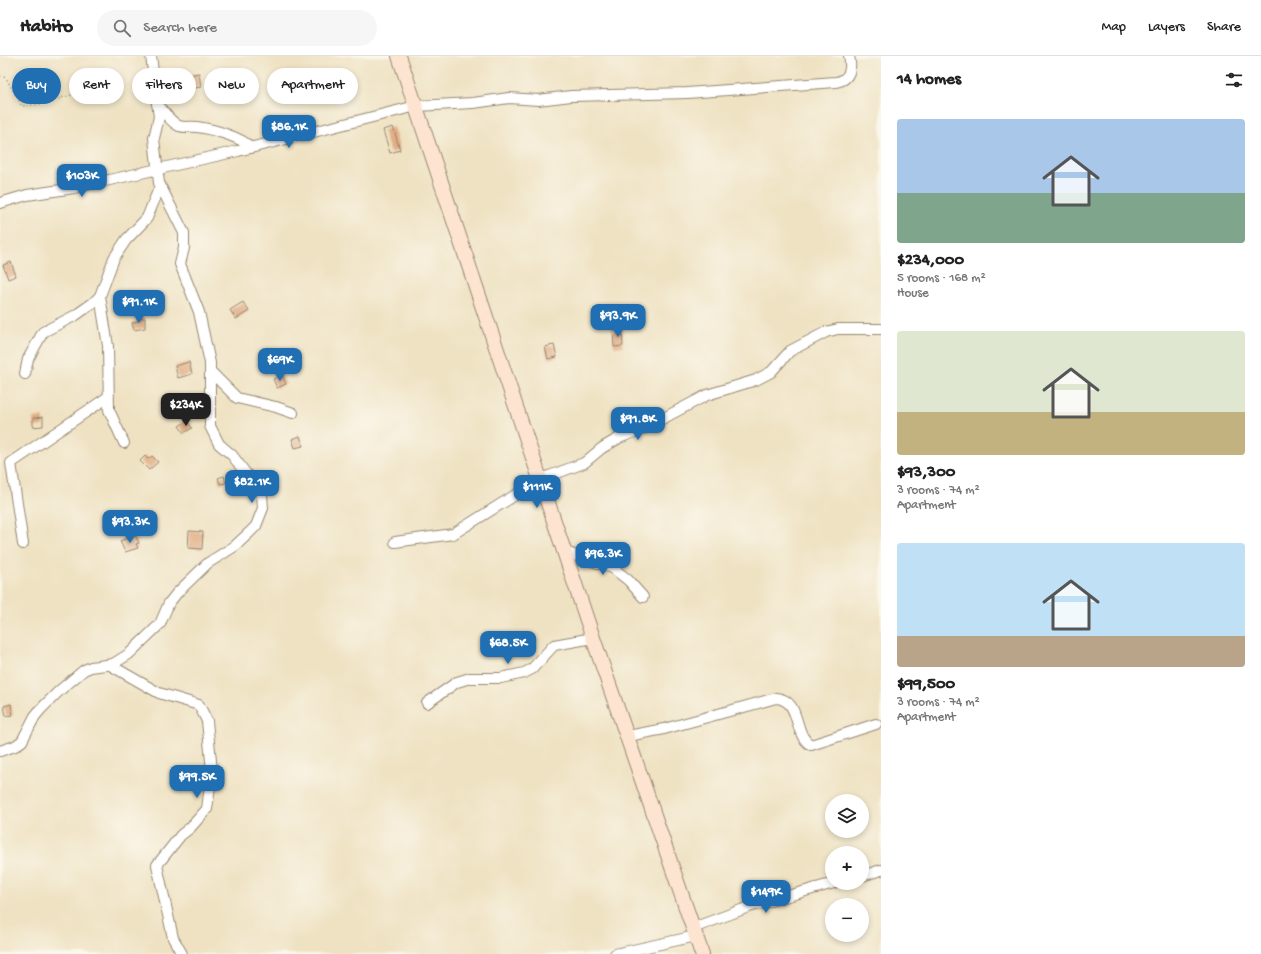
<!DOCTYPE html>
<meta charset="utf-8">
<style>
:root{--surface:#fff;--page:#f6f6f6;--text:#222;--muted:#767676;--line:#e0e0e0;--accent:#1f6fb2}
body{margin:0;font-family:"Gochi Hand",sans-serif;background:var(--page);color:var(--text);height:100vh;display:flex;flex-direction:column;font-size:15px;white-space:nowrap}
*{box-sizing:border-box;margin:0}
p{font-size:13px;color:var(--muted)}
.icon{flex:none;width:22px;height:22px;fill:none;stroke:currentColor;stroke-width:2;stroke-linecap:round;stroke-linejoin:round}
.map{position:relative;flex:1;overflow:hidden}
.panel{display:flex;flex-direction:column;background:var(--surface);width:380px}
.panel>*{flex:none}
.banner{position:absolute;left:12px;top:12px;width:380px;height:36px;display:flex;gap:8px}
.controls{position:absolute;left:825px;top:738px;display:grid;gap:8px}
.controls a{display:grid;place-items:center;width:44px;height:44px;border-radius:50%;background:var(--surface);box-shadow:0 2px 6px #0003;font-size:20px}
.price{position:absolute;translate:-50% -34px;padding:0 9px;border-radius:8px;background:var(--accent);color:#fff;font-size:13px;line-height:26px;filter:drop-shadow(0 1px 2px #0008)}
.price::after{content:'';position:absolute;left:50%;top:24px;width:12px;height:9px;margin-left:-6px;background:inherit;clip-path:polygon(0 0,100% 0,50% 100%)}
.price.selected{background:#222;color:#fff}
ul{padding:0;list-style:none}
li{display:grid;align-content:center;gap:8px;height:212px;padding:0 16px}
li span{display:grid;place-items:center;height:124px;border-radius:4px;color:#555}
li>.icon{margin-inline-start:auto}
span .icon{width:72px;height:72px;fill:#fffc;stroke-width:1}
li b{font-size:17px}
h2{display:flex;justify-content:space-between;align-items:center;height:48px;padding:0 16px;font-size:17px}
.tag{padding:0 14px;border-radius:18px;background:var(--surface);box-shadow:0 2px 6px #0003;font-size:14px;line-height:36px}
.tag.selected{background:var(--accent);color:#fff}
header{display:flex;align-items:center;gap:24px;box-sizing:border-box;height:56px;padding:0 20px;background:var(--surface);border-bottom:1px solid var(--line)}
header strong{font-size:19px}
nav{display:flex;gap:22px;margin-inline-start:auto;font-size:14px}
.search{width:280px;height:36px;background:var(--page);display:flex;align-items:center;gap:10px;box-sizing:border-box;padding:0 14px;border-radius:22px;color:var(--muted);font-size:15px}
main{display:flex;flex:1;min-height:0}
.map>svg:first-child{display:block}
</style>
<header>
<strong>Habito</strong>
<div class="search"><svg class="icon" aria-label="search" viewBox="0 0 24 24"><circle cx="10" cy="10" r="6"/><path d="M15 15l6 6"/></svg>Search here</div>
<nav><a>Map</a><a>Layers</a><a>Share</a></nav>
</header>
<main>
<div class="map">
<svg width="881" height="898" viewBox="0 0 881 898">
<rect width="100%" height="100%" fill="#fbf7ec"/>
<filter id="ink" filterUnits="userSpaceOnUse"><feTurbulence type="fractalNoise" baseFrequency=".025" numOctaves="2"/><feDisplacementMap in="SourceGraphic" scale="8" xChannelSelector="R" yChannelSelector="G"/><feConvolveMatrix kernelMatrix="1 2 1 2 8 2 1 2 1" color-interpolation-filters="sRGB"/></filter>
<filter id="wash" filterUnits="userSpaceOnUse"><feTurbulence type="fractalNoise" baseFrequency=".012" numOctaves="4" result="noise"/><feDisplacementMap in="SourceGraphic" scale="16" xChannelSelector="R" yChannelSelector="G"/><feGaussianBlur stdDeviation="0.9" result="paint"/><feColorMatrix in="noise" values="0 0 0 0 0 0 0 0 0 0 0 0 0 0 0 0 0 1.4 0 .05"/><feComposite in="paint" operator="in"/></filter>
<g filter="url(#wash)">
<rect width="100%" height="100%" fill="#efe2c2"/>
<g id="blocks">
<!-- building -->
<g fill="#e1ae85">
<path d="M 199,17 L 201,31 L 178,35 L 175,22 Z"/>
<path d="M 393,71 L 400,94 L 390,97 L 383,74 Z"/>
<path d="M 11,206 L 16,220 L 8,223 L 3,209 Z"/>
<path d="M 243,246 L 249,255 L 236,263 L 230,254 Z"/>
<path d="M 137,262 L 145,262 L 145,272 L 134,274 L 132,267 L 138,265 Z"/>
<path d="M 622,273 L 623,290 L 614,291 L 613,274 Z"/>
<path d="M 554,289 L 557,301 L 548,303 L 545,291 Z"/>
<path d="M 189,306 L 192,318 L 178,322 L 175,310 Z"/>
<path d="M 282,319 L 286,328 L 277,332 L 273,323 Z"/>
<path d="M 43,361 L 43,370 L 33,371 L 33,362 Z"/>
<path d="M 187,365 L 192,372 L 184,377 L 179,370 Z"/>
<path d="M 300,380 L 303,390 L 295,392 L 292,383 Z"/>
<path d="M 145,400 L 148,403 L 152,400 L 158,406 L 149,414 L 140,405 Z"/>
<path d="M 224,420 L 226,427 L 220,428 L 218,422 Z"/>
<path d="M 189,475 L 203,476 L 202,493 L 188,492 Z"/>
<path d="M 135,479 L 139,487 L 136,488 L 138,492 L 125,496 L 120,485 Z"/>
<path d="M 11,648 L 13,659 L 6,660 L 4,650 Z"/>
</g>
</g>
</g>
<g filter="url(#ink)">
<use href="#blocks" fill-opacity="0" stroke="#958670" stroke-width="1"/>
<g fill="none" stroke-linecap="round" stroke-linejoin="round">
<defs>
<g id="street">
<path d="M 157,48 C 164,55 170,66 179,70 C 185,72 191,70 197,71 C 212,73 242,81 251,92"/>
<path d="M 0,147 L 27,139 L 74,132 L 238,95 L 416,50 L 473,47 L 509,42 L 538,44 L 571,40 L 687,37 L 836,26 C 850,24 852,12 849,0"/>
<path d="M 100,240 L 108,290 L 109,354 L 124,387"/>
<path d="M 211,316 L 237,342 L 276,351 L 293,357"/>
<path d="M 25,318 L 28,303 L 43,276 L 76,259 L 93,247 L 100,240 L 114,202 L 126,184 L 147,162 L 160,130"/>
<path d="M 395,486 L 453,478 L 541,423 L 584,407 L 602,392 L 619,382 L 645,372 L 707,339 L 756,324 L 771,316 L 790,295 L 826,276 L 838,273 L 881,273"/>
<path d="M 23,488 L 11,407 L 108,341"/>
<path d="M 565,496 L 613,512 L 628,524 L 643,541"/>
<path d="M 110,609 L 159,637 L 199,649 L 207,665 L 212,715 L 207,753 L 190,772 L 181,779 L 157,809 L 173,882 L 182,898"/>
<path d="M 427,647 L 457,626 L 470,622 L 501,622 L 524,617 L 532,613 L 554,589 L 593,582"/>
<path d="M 628,680 L 664,673 L 776,642 C 802,644 792,678 811,689 L 876,668"/>
<path d="M 0,695 L 15,690 L 22,685 L 35,660 L 41,653 L 59,635 L 84,614 L 91,611 L 113,608 L 129,598 L 160,568 L 169,547 L 177,537 L 208,507 L 235,490 L 249,477 L 256,470 L 263,452 L 262,439 L 232,399 L 219,388 L 210,370 L 210,307 L 199,256 L 180,208 L 184,192 L 184,177 L 159,127 L 154,82 L 159,61 L 151,0"/>
<path d="M 862,820 L 881,814"/>
<path d="M 693,872 L 749,851 L 834,827"/>
<path d="M 615,898 L 696,880"/>
</g>
<path id="secondary" d="M 399,0 L 593,582 L 702,898"/>
</defs>
<!-- street casing -->
<use href="#street" stroke="#958670" stroke-width="12"/>
<!-- secondary casing -->
<use href="#secondary" stroke="#958670" stroke-width="16"/>
<!-- path -->
<path stroke="#958670" stroke-width="1.5" stroke-dasharray="1 3" stroke-linecap="butt" d="M 0,20 L 6,22 L 22,50 L 41,48 L 84,35"/>
<!-- street -->
<use href="#street" stroke="#fff" stroke-width="10"/>
<!-- secondary -->
<use href="#secondary" stroke="#fde4d1" stroke-width="14"/>
</g>
</g>
</svg>
<div class="controls">
<a><svg class="icon" aria-label="layers" viewBox="0 0 24 24"><path d="M12 4l9 5-9 5-9-5zM3 14l9 5 9-5"/></svg></a>
<a>+</a>
<a>−</a>
</div>
<b class="price" style="left:289px;top:93px">$86.1K</b>
<b class="price" style="left:82px;top:142px">$103K</b>
<b class="price" style="left:139px;top:268px">$91.1K</b>
<b class="price" style="left:618px;top:282px">$93.9K</b>
<b class="price" style="left:280px;top:326px">$69K</b>
<b class="price selected" style="left:186px;top:371px">$234K</b>
<b class="price" style="left:638px;top:385px">$91.8K</b>
<b class="price" style="left:252px;top:448px">$82.1K</b>
<b class="price" style="left:537px;top:453px">$111K</b>
<b class="price" style="left:130px;top:488px">$93.3K</b>
<b class="price" style="left:603px;top:520px">$96.3K</b>
<b class="price" style="left:508px;top:609px">$68.5K</b>
<b class="price" style="left:197px;top:743px">$99.5K</b>
<b class="price" style="left:766px;top:858px">$149K</b>
<div class="banner">
<a class="tag selected">Buy</a>
<a class="tag">Rent</a>
<a class="tag">Filters</a>
<a class="tag">New</a>
<a class="tag">Apartment</a>
</div>
</div>
<section class="panel">
<h2>14 homes<svg class="icon" aria-label="filters" viewBox="0 0 24 24"><path d="M4 7h16M4 17h16"/><circle cx="9" cy="7" r="2"/><circle cx="15" cy="17" r="2"/></svg></h2>
<ul>
<li><span style="background:linear-gradient(#a9c7e8 60%,#7fa58c 0)"><svg class="icon" aria-label="home" viewBox="0 0 24 24"><path d="M3 11l9-7 9 7M6 9v11h12V9"/></svg></span><div><b>$234,000</b><p>5 rooms · 168 m²</p><p>House</p></div></li>
<li><span style="background:linear-gradient(#dfe7d0 65%,#c2b280 0)"><svg class="icon" aria-label="home" viewBox="0 0 24 24"><path d="M3 11l9-7 9 7M6 9v11h12V9"/></svg></span><div><b>$93,300</b><p>3 rooms · 74 m²</p><p>Apartment</p></div></li>
<li><span style="background:linear-gradient(#bfe0f5 75%,#b9a48a 0)"><svg class="icon" aria-label="home" viewBox="0 0 24 24"><path d="M3 11l9-7 9 7M6 9v11h12V9"/></svg></span><div><b>$99,500</b><p>3 rooms · 74 m²</p><p>Apartment</p></div></li>
</ul>
</section>
</main>
